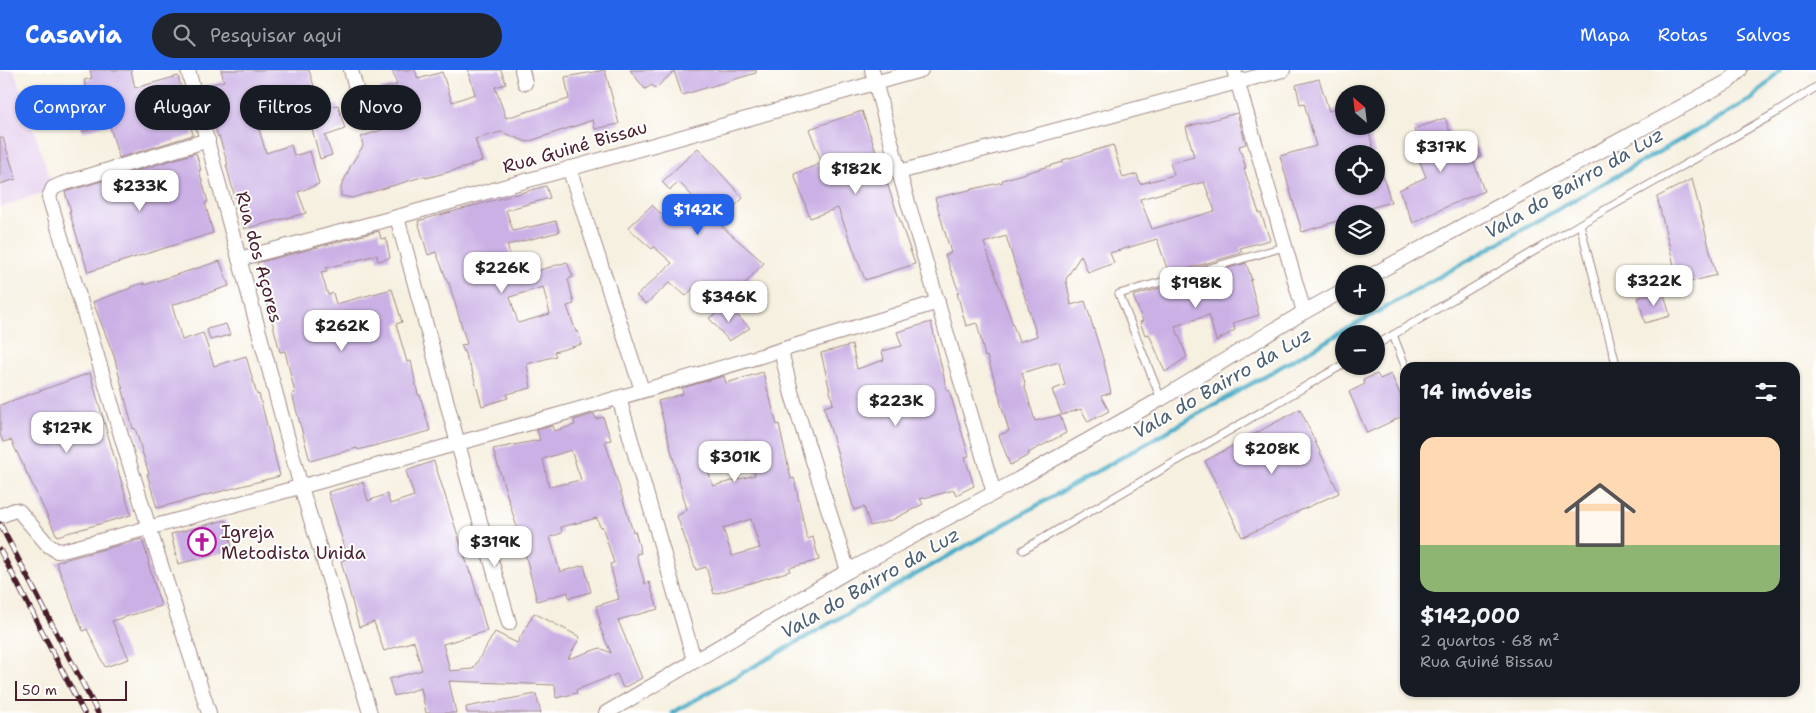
<!DOCTYPE html>
<html lang="pt">
<meta charset="utf-8">
<style>
:root{--surface:#171b24;--page:#20242c;--text:#f1f3f6;--muted:#9ea1a6;--accent:#2563eb}
body{margin:0;font-family:"Shantell Sans",sans-serif;background:var(--page);color:var(--text);height:100vh;display:flex;flex-direction:column;font-size:19px;white-space:nowrap}
*{box-sizing:border-box;margin:0}
p{font-size:16px;color:var(--muted)}
.icon{flex:none;width:28px;height:28px;fill:none;stroke:currentColor;stroke-width:2;stroke-linecap:round;stroke-linejoin:round}
.map{position:relative;flex:1;overflow:hidden}
.drawer{position:absolute;left:1400px;top:292px;width:400px;height:335px;display:flex;flex-direction:column;background:var(--surface);border-radius:15px;box-shadow:0 1px 4px #0004}
.drawer>*{flex:none}
.banner{position:absolute;left:15px;top:15px;width:475px;height:45px;display:flex;gap:10px}
.needle{width:32px;rotate:332deg}
.buttons{position:absolute;left:1335px;top:15px;display:grid;gap:10px}
.buttons a{display:grid;place-items:center;width:50px;height:50px;border-radius:50%;background:var(--surface);box-shadow:0 1px 4px #0004;font-size:25px}
.scale{position:absolute;left:15px;bottom:12px;width:112px;box-sizing:border-box;padding-left:5px;border:2px solid #4a1f2b;border-top:0;font-size:14px;line-height:18px;white-space:nowrap;color:#4a1f2b;-webkit-text-stroke:4px #fff;paint-order:stroke}
.price{position:absolute;translate:-50% -42px;padding:0 11px;border-radius:10px;background:#fff;color:#222;font-size:16px;line-height:32px;filter:drop-shadow(0 1px 2px #0008)}
.price::after{content:'';position:absolute;left:50%;top:30px;width:15px;height:11px;margin-left:-8px;background:inherit;clip-path:polygon(0 0,100% 0,50% 100%)}
.price.current{background:var(--accent);color:#fff}
ul{padding:0;list-style:none}
li{display:grid;align-content:center;gap:10px;height:265px;padding:0 20px}
li span{display:grid;place-items:center;height:155px;border-radius:15px;color:#555}
li>.icon{margin-inline-start:auto}
span .icon{width:90px;height:90px;fill:#fffc;stroke-width:1}
li b{font-size:21px}
h2{display:flex;justify-content:space-between;align-items:center;height:60px;padding:0 20px;font-size:21px}
.tag{padding:0 18px;border-radius:22px;background:var(--surface);box-shadow:0 1px 4px #0004;font-size:18px;line-height:45px}
.tag.current{background:var(--accent);color:#fff}
header{display:flex;align-items:center;gap:30px;box-sizing:border-box;height:70px;padding:0 25px;background:var(--accent);color:#fff}
header strong{font-size:24px}
nav{display:flex;gap:28px;margin-inline-start:auto;font-size:18px}
.search{width:350px;height:45px;background:var(--page);display:flex;align-items:center;gap:12px;box-sizing:border-box;padding:0 18px;border-radius:28px;color:var(--muted);font-size:19px}
.map>svg:first-child{display:block}
</style>
<header>
<strong>Casavia</strong>
<div class="search"><svg class="icon" aria-label="search" viewBox="0 0 24 24"><circle cx="10" cy="10" r="6"/><path d="M15 15l6 6"/></svg>Pesquisar aqui</div>
<nav><a>Mapa</a><a>Rotas</a><a>Salvos</a></nav>
</header>
<div class="map">
<svg width="1816" height="643" viewBox="0 0 1816 643">
<rect width="100%" height="100%" fill="#fff"/>
<filter id="ink" filterUnits="userSpaceOnUse"><feTurbulence type="fractalNoise" baseFrequency=".02" numOctaves="2"/><feDisplacementMap in="SourceGraphic" scale="10" xChannelSelector="R" yChannelSelector="G"/><feConvolveMatrix kernelMatrix="1 2 1 2 8 2 1 2 1" color-interpolation-filters="sRGB"/></filter>
<filter id="wash" filterUnits="userSpaceOnUse"><feTurbulence type="fractalNoise" baseFrequency=".0096" numOctaves="4" result="noise"/><feDisplacementMap in="SourceGraphic" scale="20" xChannelSelector="R" yChannelSelector="G"/><feGaussianBlur stdDeviation="1.12" result="paint"/><feColorMatrix in="noise" values="0 0 0 0 0 0 0 0 0 0 0 0 0 0 0 0 0 1.4 0 .05"/><feComposite in="paint" operator="in"/></filter>
<g filter="url(#wash)">
<rect width="100%" height="100%" fill="#f6f0e0"/>
<!-- built -->
<path fill="#e7d2ef" d="M 0,0 L 14,0 L 53,118 L 0,138 Z"/>
<g fill="none" stroke-linecap="round" stroke-linejoin="round">
<!-- stream -->
<path stroke="#49adc8" stroke-width="4.5" d="M 672,643 L 1752,29 L 1780,0"/>
</g>
<g id="blocks">
<!-- building -->
<g fill="#cbb0e5" fill-rule="evenodd">
<path d="M 90,0 L 131,0 L 135,18 L 178,6 L 193,65 L 119,88 L 109,53 L 83,62 L 78,49 L 84,47 L 78,30 L 89,26 L 84,10 L 92,8 Z"/>
<path d="M 221,0 L 309,0 L 321,39 L 338,35 L 345,59 L 325,66 L 332,85 L 320,89 L 311,55 L 307,56 L 304,44 L 258,56 L 266,83 L 291,75 L 294,86 L 310,81 L 319,114 L 298,122 L 306,143 L 244,159 L 226,95 L 228,95 L 219,66 L 218,67 L 204,16 L 224,11 Z"/>
<path d="M 392,0 L 415,0 L 418,9 L 442,2 L 452,32 L 475,24 L 468,0 L 501,0 L 506,14 L 495,17 L 506,48 L 569,29 L 565,7 L 605,0 L 619,54 L 595,59 L 593,50 L 527,72 L 501,62 L 475,69 L 482,91 L 471,94 L 471,96 L 426,108 L 425,106 L 352,128 L 341,126 L 341,117 L 351,95 L 363,76 L 361,67 L 390,57 L 380,19 L 397,15 Z"/>
<path d="M 630,0 L 756,0 L 756,3 L 682,25 L 674,1 L 655,19 L 652,15 L 645,19 Z"/>
<path d="M 1319,9 L 1329,41 L 1344,37 L 1344,56 L 1367,56 L 1375,84 L 1344,84 L 1344,116 L 1376,116 L 1376,94 L 1379,93 L 1391,132 L 1370,138 L 1371,141 L 1362,144 L 1344,144 L 1344,149 L 1302,162 L 1280,86 L 1316,76 L 1304,33 L 1300,34 L 1296,15 Z"/>
<path d="M 862,41 L 915,194 L 865,210 L 838,138 L 810,148 L 794,104 L 822,93 L 809,59 Z"/>
<path d="M 1237,43 L 1246,74 L 1239,76 L 1246,98 L 1244,99 L 1259,143 L 1261,143 L 1270,170 L 1240,178 L 1242,183 L 1169,204 L 1157,169 L 1110,183 L 1114,193 L 1088,203 L 1081,185 L 1066,209 L 1071,235 L 1085,231 L 1104,292 L 1111,323 L 1101,326 L 1109,341 L 1088,352 L 1081,339 L 1062,345 L 1052,320 L 1065,315 L 1059,292 L 1022,303 L 1025,313 L 1024,314 L 1035,351 L 1060,345 L 1066,363 L 1028,383 L 1029,385 L 1010,395 L 999,365 L 1009,361 L 1000,331 L 1001,331 L 987,286 L 985,287 L 977,253 L 966,256 L 957,223 L 959,222 L 945,185 L 951,183 L 935,128 L 1003,112 L 1002,110 L 1063,92 L 1063,90 L 1113,75 L 1123,108 L 1137,104 L 1140,114 L 1174,105 L 1170,93 L 1194,87 L 1186,57 ZM 1204,112 L 1215,141 L 1152,159 L 1140,129 ZM 1006,166 L 1037,266 L 1019,272 L 984,173 Z"/>
<path d="M 1445,48 L 1458,84 L 1477,76 L 1481,87 L 1473,90 L 1484,121 L 1448,136 L 1413,153 L 1399,120 L 1426,107 L 1413,74 L 1419,71 L 1414,59 Z"/>
<path d="M 0,68 L 3,68 L 16,109 L 0,114 Z"/>
<path d="M 698,78 L 743,128 L 718,153 L 764,193 L 727,233 L 700,211 L 686,226 L 670,212 L 646,234 L 636,226 L 672,193 L 654,177 L 652,179 L 628,158 L 652,135 L 671,154 L 695,129 L 679,112 L 670,120 L 662,112 Z"/>
<path d="M 196,83 L 201,100 L 199,100 L 208,132 L 205,133 L 213,163 L 88,202 L 69,141 L 71,141 L 65,122 Z"/>
<path d="M 1692,109 L 1716,205 L 1679,215 L 1657,127 Z"/>
<path d="M 546,116 L 550,128 L 506,140 L 513,161 L 556,151 L 559,162 L 507,175 L 517,207 L 567,192 L 573,207 L 568,209 L 574,234 L 567,236 L 576,262 L 578,261 L 582,274 L 554,282 L 556,286 L 527,294 L 531,318 L 507,324 L 508,328 L 482,336 L 472,301 L 461,275 L 467,274 L 449,213 L 448,213 L 436,182 L 428,185 L 418,151 ZM 543,217 L 550,244 L 518,253 L 510,227 Z"/>
<path d="M 379,161 L 381,169 L 386,168 L 390,188 L 378,191 L 377,185 L 326,198 L 327,201 L 321,202 L 328,225 L 333,223 L 336,234 L 392,219 L 402,252 L 396,254 L 407,292 L 411,291 L 418,325 L 420,325 L 430,361 L 358,380 L 357,378 L 310,391 L 292,324 L 295,323 L 285,281 L 280,282 L 257,193 Z"/>
<path d="M 220,191 L 229,216 L 172,235 L 182,270 L 203,263 L 214,296 L 246,286 L 257,325 L 259,324 L 280,406 L 157,438 L 147,404 L 149,404 L 135,358 L 133,359 L 114,286 L 93,232 L 131,218 L 130,217 L 144,213 L 144,215 Z"/>
<path d="M 1246,193 L 1252,210 L 1250,210 L 1259,245 L 1233,253 L 1235,260 L 1216,271 L 1209,245 L 1175,256 L 1187,287 L 1165,302 L 1149,264 L 1145,265 L 1140,252 L 1143,251 L 1133,226 Z"/>
<path d="M 1663,220 L 1670,246 L 1645,253 L 1638,228 Z"/>
<path d="M 728,236 L 750,258 L 729,271 L 709,248 Z"/>
<path d="M 931,252 L 947,320 L 949,320 L 969,386 L 965,387 L 974,416 L 956,425 L 954,420 L 920,429 L 923,434 L 892,450 L 870,456 L 864,437 L 854,440 L 824,337 L 833,334 L 821,283 L 852,275 L 857,299 L 884,290 L 882,281 L 902,276 L 897,262 Z"/>
<path d="M 226,254 L 230,265 L 210,270 L 207,259 Z"/>
<path d="M 763,302 L 777,355 L 779,354 L 791,409 L 794,408 L 807,469 L 813,467 L 819,490 L 789,498 L 790,501 L 714,524 L 706,497 L 696,500 L 677,446 L 687,440 L 658,331 L 683,324 L 682,318 L 724,306 L 726,313 ZM 747,371 L 755,405 L 713,416 L 703,386 L 725,382 L 724,377 ZM 751,449 L 760,478 L 732,486 L 723,458 Z"/>
<path d="M 90,303 L 131,445 L 57,466 L 11,370 L 3,372 L 0,364 L 0,335 Z"/>
<path d="M 1377,304 L 1380,309 L 1391,304 L 1405,335 L 1405,345 L 1367,363 L 1349,322 L 1365,314 L 1363,310 Z"/>
<path d="M 1300,339 L 1339,423 L 1242,467 L 1205,391 Z"/>
<path d="M 594,344 L 596,349 L 603,347 L 611,370 L 605,371 L 633,462 L 635,461 L 641,483 L 636,484 L 645,514 L 649,512 L 658,539 L 618,550 L 642,608 L 623,618 L 617,604 L 576,620 L 577,623 L 556,628 L 555,615 L 449,611 L 456,643 L 426,643 L 421,618 L 394,626 L 389,609 L 422,600 L 414,571 L 384,581 L 374,552 L 359,557 L 341,491 L 348,488 L 328,422 L 363,412 L 368,431 L 387,424 L 390,434 L 414,426 L 406,401 L 434,391 L 470,503 L 471,503 L 487,561 L 443,574 L 450,601 L 473,599 L 495,562 L 517,573 L 534,543 L 580,567 L 568,589 L 600,578 L 611,583 L 599,555 L 601,555 L 596,536 L 619,529 L 610,494 L 614,493 L 602,456 L 600,457 L 597,448 L 561,457 L 562,463 L 550,467 L 560,502 L 584,495 L 591,522 L 569,528 L 568,522 L 537,531 L 526,487 L 493,379 L 540,370 L 537,360 L 552,356 L 554,361 L 575,355 L 574,350 ZM 571,380 L 581,410 L 549,417 L 543,389 Z"/>
<path d="M 225,450 L 233,480 L 178,494 L 171,464 Z"/>
<path d="M 142,469 L 149,492 L 148,493 L 161,536 L 112,551 L 129,589 L 105,597 L 87,559 L 83,561 L 56,492 Z"/>
<path d="M 536,624 L 541,643 L 467,643 L 466,637 Z"/>
</g>
</g>
</g>
<g filter="url(#ink)">
<use href="#blocks" fill-opacity="0" stroke="#a08886" stroke-width="1"/>
<g fill="none" stroke-linecap="round" stroke-linejoin="round">
<defs>
<g id="service">
<path d="M 1580,154 L 1617,298"/>
<path d="M 1393,265 L 1406,298"/>
<path d="M 1376,275 L 1580,154 L 1774,44 L 1816,17"/>
<path d="M 1161,329 L 1119,224 L 1284,177"/>
<path d="M 1023,480 L 1344,294"/>
</g>
<g id="minor">
<path d="M 188,0 L 301,417 L 370,643"/>
<path d="M 351,0 L 365,52"/>
<path d="M 522,0 L 525,13"/>
<path d="M 872,0 L 899,102 L 994,423"/>
<path d="M 1234,0 L 1304,242"/>
<path d="M 208,70 L 62,114 L 53,118 L 49,127 L 149,458 L 209,643"/>
<path d="M 569,98 L 642,320"/>
<path d="M 899,102 L 1283,0"/>
<path d="M 397,147 L 458,374 L 509,553"/>
<path d="M 239,189 L 397,147 L 921,0"/>
<path d="M 1374,204 L 1729,11 L 1740,0"/>
<path d="M 781,281 L 792,325 L 848,501"/>
<path d="M 619,328 L 694,590"/>
<path d="M 0,446 L 15,440 L 19,441 L 48,475 L 57,481 L 66,480 C 358,402 650,322 938,232"/>
<path d="M 606,643 L 848,501 L 994,423 L 1161,329 L 1304,242 L 1344,220"/>
</g>
</defs>
<!-- service casing -->
<use href="#service" stroke="#a08886" stroke-width="9"/>
<!-- minor casing -->
<use href="#minor" stroke="#a08886" stroke-width="16"/>
<!-- service -->
<use href="#service" stroke="#fff" stroke-width="7"/>
<!-- minor -->
<use href="#minor" stroke="#fff" stroke-width="14"/>
<defs>
<g id="rail">
<path d="M 0,454 L 98,643"/>
<path d="M 0,480 L 84,643"/>
</g>
</defs>
<!-- rail casing -->
<use href="#rail" stroke="#4a1f2b" stroke-width="5.5"/>
<!-- rail -->
<use href="#rail" stroke="#fff" stroke-width="4" stroke-dasharray="11" stroke-linecap="butt"/>
</g>
</g>
<!-- icons -->
<defs>
<symbol id="church-ring" viewBox="-11 -11 22 22"><circle r="9.5" fill="#fff" stroke="#b5179e" stroke-width="1.5"/><path d="M-1.2-6h2.4v3.5h3.3v2.4h-3.3V6h-2.4V-.1h-3.3v-2.4h3.3Z" fill="#b5179e"/></symbol>
</defs>
<g fill-rule="evenodd">
<use href="#church-ring" x="186" y="456" width="32" height="32"/>
</g>
<g text-anchor="middle" dominant-baseline="central" stroke-width="4" stroke-linejoin="round" paint-order="stroke">
<!-- street labels -->
<g font-size="18" fill="#4a1f2b" stroke="#fff">
<text transform="translate(575 77) rotate(-16)">Rua Guiné Bissau</text>
<text transform="translate(259 187) rotate(75)">Rua dos Açores</text>
</g>
<!-- poi labels -->
<g font-size="18" fill="#4a1f2b" stroke="#fff" text-anchor="start">
<text x="221" y="462">Igreja<tspan x="221" dy="21">Metodista Unida</tspan></text>
</g>
<!-- water labels -->
<g font-size="19" font-style="italic" fill="#4a5f72" stroke="#fff">
<text transform="translate(1574 113) rotate(-30)">Vala do Bairro da Luz</text>
<text transform="translate(1222 313) rotate(-30)">Vala do Bairro da Luz</text>
<text transform="translate(870 513) rotate(-30)">Vala do Bairro da Luz</text>
</g>
</g>
</svg>
<div class="buttons">
<a><svg class="needle" viewBox="-14 -14 28 28"><path d="M0-13l5 13h-10z" fill="#e53935"/><path d="M0 13l5-13h-10z" fill="#9ea1a6"/></svg></a>
<a><svg class="icon" aria-label="locate" viewBox="0 0 24 24"><circle cx="12" cy="12" r="6"/><path d="M12 2v4M12 18v4M2 12h4M18 12h4"/></svg></a>
<a><svg class="icon" aria-label="layers" viewBox="0 0 24 24"><path d="M12 4l9 5-9 5-9-5zM3 14l9 5 9-5"/></svg></a>
<a>+</a>
<a>−</a>
</div>
<div class="scale">50 m</div>
<b class="price" style="left:1441px;top:103px">$317K</b>
<b class="price" style="left:856px;top:125px">$182K</b>
<b class="price" style="left:140px;top:142px">$233K</b>
<b class="price current" style="left:698px;top:166px">$142K</b>
<b class="price" style="left:502px;top:224px">$226K</b>
<b class="price" style="left:1654px;top:237px">$322K</b>
<b class="price" style="left:1196px;top:239px">$198K</b>
<b class="price" style="left:729px;top:253px">$346K</b>
<b class="price" style="left:342px;top:282px">$262K</b>
<b class="price" style="left:896px;top:357px">$223K</b>
<b class="price" style="left:67px;top:384px">$127K</b>
<b class="price" style="left:1272px;top:405px">$208K</b>
<b class="price" style="left:735px;top:413px">$301K</b>
<b class="price" style="left:495px;top:498px">$319K</b>
<div class="banner">
<a class="tag current">Comprar</a>
<a class="tag">Alugar</a>
<a class="tag">Filtros</a>
<a class="tag">Novo</a>
</div>
<section class="drawer">
<h2>14 imóveis<svg class="icon" aria-label="filters" viewBox="0 0 24 24"><path d="M4 7h16M4 17h16"/><circle cx="9" cy="7" r="2"/><circle cx="15" cy="17" r="2"/></svg></h2>
<ul>
<li><span style="background:linear-gradient(#ffd9b3 70%,#8fb573 0)"><svg class="icon" aria-label="home" viewBox="0 0 24 24"><path d="M3 11l9-7 9 7M6 9v11h12V9"/></svg></span><div><b>$142,000</b><p>2 quartos · 68 m²</p><p>Rua Guiné Bissau</p></div></li>
</ul>
</section>
</div>
